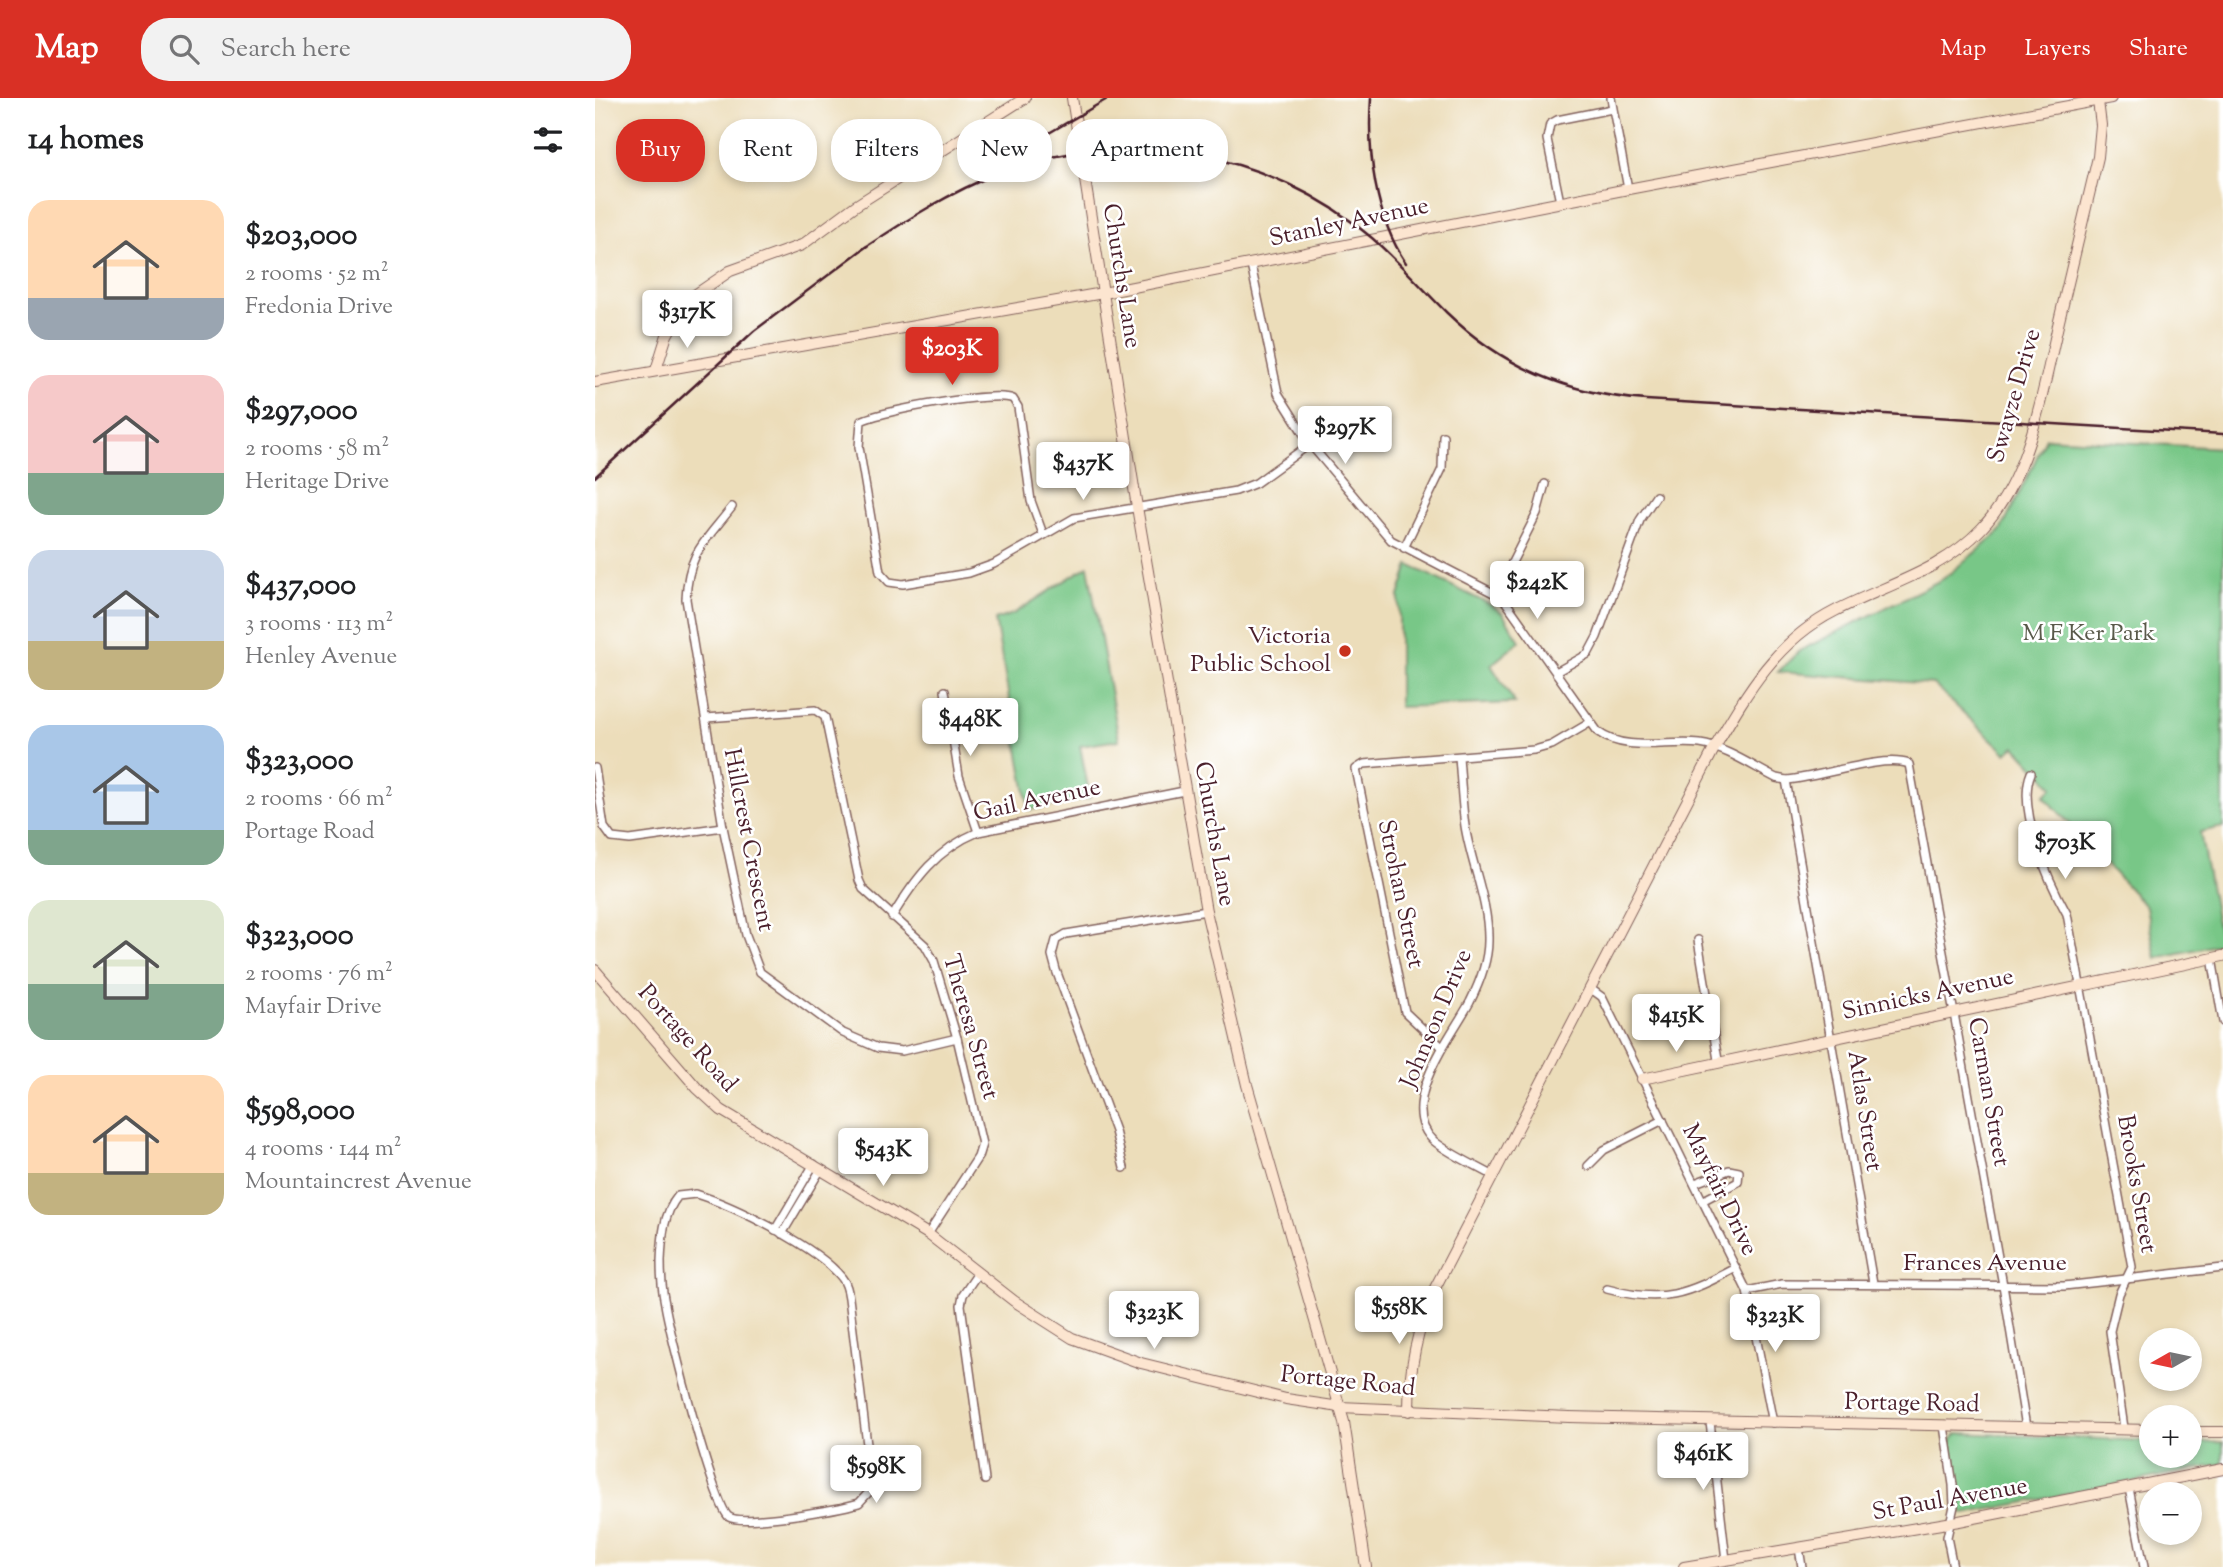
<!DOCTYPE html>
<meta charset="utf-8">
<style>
:root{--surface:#fff;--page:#f2f2f2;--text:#202124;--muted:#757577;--accent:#d93025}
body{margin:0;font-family:"Sorts Mill Goudy",serif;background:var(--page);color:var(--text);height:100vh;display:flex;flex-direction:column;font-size:26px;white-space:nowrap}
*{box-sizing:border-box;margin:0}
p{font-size:23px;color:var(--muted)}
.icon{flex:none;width:38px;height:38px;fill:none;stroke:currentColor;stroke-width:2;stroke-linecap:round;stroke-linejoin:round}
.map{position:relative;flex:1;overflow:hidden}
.drawer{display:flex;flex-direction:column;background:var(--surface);width:595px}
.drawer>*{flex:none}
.hud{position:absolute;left:21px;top:21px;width:665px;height:63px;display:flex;gap:14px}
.needle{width:46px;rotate:261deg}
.controls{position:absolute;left:1544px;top:1230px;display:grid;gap:14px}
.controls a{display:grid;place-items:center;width:63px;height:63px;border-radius:50%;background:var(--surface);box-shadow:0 4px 10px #0003;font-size:35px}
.price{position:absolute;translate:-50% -60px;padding:0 16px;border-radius:7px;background:#fff;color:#222;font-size:23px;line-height:46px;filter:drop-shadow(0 2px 4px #0008)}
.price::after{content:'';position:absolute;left:50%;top:42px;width:21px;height:16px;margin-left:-10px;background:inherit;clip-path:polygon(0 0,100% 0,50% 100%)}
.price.current{background:var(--accent);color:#fff}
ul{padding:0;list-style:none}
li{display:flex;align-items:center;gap:21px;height:175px;padding:0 28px}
li span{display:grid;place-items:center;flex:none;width:196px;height:140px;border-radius:21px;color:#555}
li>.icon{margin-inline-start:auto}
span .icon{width:84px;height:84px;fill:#fffc;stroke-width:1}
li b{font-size:30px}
h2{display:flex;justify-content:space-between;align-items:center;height:84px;padding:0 28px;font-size:30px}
.chip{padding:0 24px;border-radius:28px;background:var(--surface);box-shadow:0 4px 10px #0003;font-size:24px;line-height:63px}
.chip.current{background:var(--accent);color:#fff}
header{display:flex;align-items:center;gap:42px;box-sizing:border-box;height:98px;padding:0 35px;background:var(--accent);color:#fff}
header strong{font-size:33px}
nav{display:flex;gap:38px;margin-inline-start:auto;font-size:24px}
.search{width:490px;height:63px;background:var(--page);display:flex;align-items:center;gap:18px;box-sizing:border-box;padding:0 24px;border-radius:28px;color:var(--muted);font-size:26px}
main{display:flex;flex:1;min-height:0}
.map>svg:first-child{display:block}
</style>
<header>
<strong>Map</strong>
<div class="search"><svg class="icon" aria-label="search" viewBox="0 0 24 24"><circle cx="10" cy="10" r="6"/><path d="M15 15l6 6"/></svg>Search here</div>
<nav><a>Map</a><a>Layers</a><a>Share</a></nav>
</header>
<main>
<section class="drawer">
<h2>14 homes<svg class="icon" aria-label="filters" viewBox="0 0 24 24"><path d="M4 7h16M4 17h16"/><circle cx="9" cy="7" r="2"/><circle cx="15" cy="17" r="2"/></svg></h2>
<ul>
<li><span style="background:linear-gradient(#ffd9b3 70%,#9aa5b1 0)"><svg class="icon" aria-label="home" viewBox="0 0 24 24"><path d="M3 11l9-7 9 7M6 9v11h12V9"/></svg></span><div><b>$203,000</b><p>2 rooms · 52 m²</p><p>Fredonia Drive</p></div></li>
<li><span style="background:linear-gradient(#f6c9c9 70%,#7fa58c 0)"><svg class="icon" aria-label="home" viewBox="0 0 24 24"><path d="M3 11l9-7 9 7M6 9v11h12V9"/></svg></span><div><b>$297,000</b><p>2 rooms · 58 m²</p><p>Heritage Drive</p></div></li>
<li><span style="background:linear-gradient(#c9d6e8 65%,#c2b280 0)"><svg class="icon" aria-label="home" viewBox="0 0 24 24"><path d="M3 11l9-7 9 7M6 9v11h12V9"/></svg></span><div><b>$437,000</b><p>3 rooms · 113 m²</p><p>Henley Avenue</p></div></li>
<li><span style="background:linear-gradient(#a9c7e8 75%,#7fa58c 0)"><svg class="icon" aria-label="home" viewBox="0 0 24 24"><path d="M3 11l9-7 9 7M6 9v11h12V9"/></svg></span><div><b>$323,000</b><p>2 rooms · 66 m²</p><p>Portage Road</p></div></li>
<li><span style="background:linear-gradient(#dfe7d0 60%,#7fa58c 0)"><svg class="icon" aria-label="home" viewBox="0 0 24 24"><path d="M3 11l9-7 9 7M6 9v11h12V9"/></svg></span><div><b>$323,000</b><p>2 rooms · 76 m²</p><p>Mayfair Drive</p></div></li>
<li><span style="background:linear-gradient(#ffd9b3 70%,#c2b280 0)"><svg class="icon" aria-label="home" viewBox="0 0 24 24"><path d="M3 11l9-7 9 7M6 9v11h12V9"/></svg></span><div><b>$598,000</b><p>4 rooms · 144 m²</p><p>Mountaincrest Avenue</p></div></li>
</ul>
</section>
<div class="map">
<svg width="1628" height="1469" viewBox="0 0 1628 1469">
<rect width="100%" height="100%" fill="#fff"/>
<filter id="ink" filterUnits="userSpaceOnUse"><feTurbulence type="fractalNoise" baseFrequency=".0143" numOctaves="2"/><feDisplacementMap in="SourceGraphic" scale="14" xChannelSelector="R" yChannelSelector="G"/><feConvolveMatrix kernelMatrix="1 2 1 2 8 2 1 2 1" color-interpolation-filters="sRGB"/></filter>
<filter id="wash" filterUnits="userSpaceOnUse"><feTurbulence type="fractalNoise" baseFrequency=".00686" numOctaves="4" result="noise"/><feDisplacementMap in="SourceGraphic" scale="28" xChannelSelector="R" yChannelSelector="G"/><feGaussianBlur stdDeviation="1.57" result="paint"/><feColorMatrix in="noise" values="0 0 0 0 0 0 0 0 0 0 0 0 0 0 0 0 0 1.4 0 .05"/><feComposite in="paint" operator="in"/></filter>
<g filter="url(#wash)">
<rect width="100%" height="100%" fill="#ecddba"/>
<!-- green -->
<g fill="#78c787" stroke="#617359" stroke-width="2">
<path d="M 1451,340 L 1628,350 L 1628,729 L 1605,734 L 1626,846 L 1561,860 L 1551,809 L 1449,698 L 1458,689 L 1420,648 L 1411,655 L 1338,586 L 1183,574 L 1204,553 L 1348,481 L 1406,433 Z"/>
<path d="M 814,467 L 898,508 L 908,516 L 925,543 L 896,567 L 920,605 L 804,609 L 804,498 Z"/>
<path d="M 493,468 L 524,642 L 485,648 L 495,700 L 434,712 L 400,522 L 418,516 Z"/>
<path d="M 1363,1335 L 1556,1343 L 1556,1358 L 1594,1358 L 1594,1345 L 1628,1344 L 1628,1366 L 1370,1416 L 1365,1414 L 1364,1391 L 1355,1343 Z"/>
</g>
</g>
<g filter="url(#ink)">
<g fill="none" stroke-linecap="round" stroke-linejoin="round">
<defs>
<g id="street">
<path d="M 1016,0 L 1033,91"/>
<path d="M 965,104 L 952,41 L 955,26 L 962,22 L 1017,11"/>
<path d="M 656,167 L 683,295 L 715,346 L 796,442 L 908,500 L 1003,634 C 1031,655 1073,642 1105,646 C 1132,650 1157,668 1181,680 L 1191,682 C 1224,680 1286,656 1314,666 L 1408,1187 L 1431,1329"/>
<path d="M 137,409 C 110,444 93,454 91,501 L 128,729 L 151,837 L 165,874 L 248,935 L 283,950 L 307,953 L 362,940"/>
<path d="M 448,436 L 436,403 L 423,309 L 418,301 C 401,292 285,313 266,323 L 264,349 L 285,474 L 294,484 L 308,486 L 374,475 L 399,466 L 479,420 L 641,393 L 661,385 L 715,346"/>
<path d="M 809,450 L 847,371 L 848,338"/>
<path d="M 901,496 L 942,415 L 950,386"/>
<path d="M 961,574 L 993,556 L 1002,539 L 1045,422 L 1061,398"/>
<path d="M 350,593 L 364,678 L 383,734"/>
<path d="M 111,620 L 220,612 L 230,619 L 264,782 L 268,791 L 330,847 L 339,863 L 362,940 L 387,1046 L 383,1059 L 333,1136"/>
<path d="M 864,659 C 866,682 867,706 870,728 C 876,766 894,804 893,843 C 893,863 884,886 875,904 C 858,936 800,1008 839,1043 C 856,1057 880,1067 899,1078"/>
<path d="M 0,670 L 9,729 L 17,740 L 35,742 L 128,729"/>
<path d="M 1436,675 C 1421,710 1454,784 1472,816 L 1537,1169 L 1524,1196 L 1515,1233 L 1529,1330"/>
<path d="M 1191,682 L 1278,1185"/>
<path d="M 297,819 C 320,781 342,751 383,734 L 589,693"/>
<path d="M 1103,842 L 1123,962"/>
<path d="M 1617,860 L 1628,924"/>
<path d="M 996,891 L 1007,899 L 1152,1193 L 1178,1325"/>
<path d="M 847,949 L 810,914 L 761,671 L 769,666 L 939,652 L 957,647 L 996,624"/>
<path d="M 993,1068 L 1009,1052 L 1068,1022"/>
<path d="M 529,1070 L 520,1033 L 461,872 L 457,857 L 461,842 L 471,836 L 611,813"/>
<path d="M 1100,1085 L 1134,1072 L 1144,1074 L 1143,1084 L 1107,1103"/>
<path d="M 101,1096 C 139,1108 223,1149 247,1180 C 252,1186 253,1193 254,1200 L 275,1371 L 274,1394 L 264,1405 C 244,1411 148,1428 134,1419 C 119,1409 74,1233 70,1206 C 67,1192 66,1177 66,1163 C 67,1140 68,1116 83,1098 Z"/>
<path d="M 180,1132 L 219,1066"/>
<path d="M 187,1136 L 226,1071"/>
<path d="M 383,1175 L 368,1197 L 366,1207 L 390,1382"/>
<path d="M 1012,1191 C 1068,1206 1092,1196 1141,1170"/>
<path d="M 1152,1193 L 1187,1186 L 1469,1188 L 1628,1170"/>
<path d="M 1115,1324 L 1131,1462"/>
<path d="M 1349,1328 L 1358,1387 L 1359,1408 L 1352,1439 L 1358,1469"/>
<path d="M 1534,1390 L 1549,1469"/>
<path d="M 1204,1450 L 1207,1469"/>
</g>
<g id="secondary">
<path d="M 477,0 L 542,409 L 611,813 L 652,987 L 749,1324 L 771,1469"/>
<path d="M 61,272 L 72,237 L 91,203 L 135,173 L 207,147 L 260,108 L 430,0"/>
<path d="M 0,284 L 508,195 L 1033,91 L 1516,0"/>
<path d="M 0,872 L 102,990 L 126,1012 L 333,1136 L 419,1203 L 477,1240 L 546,1265 L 691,1301 L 745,1309 L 974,1319 L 1556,1332"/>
<path d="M 1047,981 L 1628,858"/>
<path d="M 814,1313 C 814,1269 822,1232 839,1192 L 1120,649 C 1152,594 1181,543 1240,513 C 1292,486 1346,474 1387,430 C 1436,378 1448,290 1464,223 C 1477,168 1490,113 1503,59 L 1506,27 L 1503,3"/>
<path d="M 1594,1334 L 1628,1334"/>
<path d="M 1089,1469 L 1364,1423 L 1628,1371"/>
</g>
</defs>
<!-- street casing -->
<use href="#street" stroke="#83625d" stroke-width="10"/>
<!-- secondary casing -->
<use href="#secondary" stroke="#83625d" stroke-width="12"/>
<!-- street -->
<use href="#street" stroke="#fff" stroke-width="7"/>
<!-- secondary -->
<use href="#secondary" stroke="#fce5d0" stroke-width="10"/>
<!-- rail -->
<g stroke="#4a1f2b" stroke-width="2.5">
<path d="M 776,0 C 772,54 780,119 811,165"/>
<path d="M 387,74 L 514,0"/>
<path d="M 266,152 C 310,123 355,94 404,75 C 529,26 676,53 777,140 C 803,163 827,190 852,215 C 908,269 973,296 1051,302 L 1628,336"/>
<path d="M 0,379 L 159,233 L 272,148"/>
</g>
</g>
</g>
<!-- markers -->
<circle fill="#c8321e" stroke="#fff" stroke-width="2.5" cx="750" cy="553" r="7"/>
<g text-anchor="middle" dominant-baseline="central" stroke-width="5" stroke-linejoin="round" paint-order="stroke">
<!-- street labels -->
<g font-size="24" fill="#4a1f2b" stroke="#fff">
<text transform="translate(754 125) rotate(-12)">Stanley Avenue</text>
<text transform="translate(526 178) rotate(81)">Churchs Lane</text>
<text transform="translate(1420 298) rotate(-74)">Swayze Drive</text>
<text transform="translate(442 703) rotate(-12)">Gail Avenue</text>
<text transform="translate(619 736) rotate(80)">Churchs Lane</text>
<text transform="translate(153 742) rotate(79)">Hillcrest Crescent</text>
<text transform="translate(805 796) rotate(78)">Strohan Street</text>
<text transform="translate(1333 897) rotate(-12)">Sinnicks Avenue</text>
<text transform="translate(842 921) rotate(-67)">Johnson Drive</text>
<text transform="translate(375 929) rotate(74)">Theresa Street</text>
<text transform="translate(92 941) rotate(48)">Portage Road</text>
<text transform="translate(1393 994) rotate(80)">Carman Street</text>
<text transform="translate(1269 1013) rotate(81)">Atlas Street</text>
<text transform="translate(1541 1086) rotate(80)">Brooks Street</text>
<text transform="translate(1124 1092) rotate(64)">Mayfair Drive</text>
<text x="1390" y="1166">Frances Avenue</text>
<text transform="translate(753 1284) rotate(6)">Portage Road</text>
<text transform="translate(1317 1306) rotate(1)">Portage Road</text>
<text transform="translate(1355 1402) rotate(-10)">St Paul Avenue</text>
</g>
<!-- park labels -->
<g font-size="24" fill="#5a5a4b" stroke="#fff">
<text x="1494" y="536">M F Ker Park</text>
</g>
<!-- poi labels -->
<g font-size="24" fill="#4a1f2b" stroke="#fff" text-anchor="end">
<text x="736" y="539">Victoria<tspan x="736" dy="28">Public School</tspan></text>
</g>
</g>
</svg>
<div class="controls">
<a><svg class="needle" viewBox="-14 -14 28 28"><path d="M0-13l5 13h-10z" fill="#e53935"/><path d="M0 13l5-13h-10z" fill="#757577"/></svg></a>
<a>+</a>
<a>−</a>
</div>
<b class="price" style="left:92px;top:252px">$317K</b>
<b class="price current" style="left:357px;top:289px">$203K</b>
<b class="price" style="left:750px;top:368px">$297K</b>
<b class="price" style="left:488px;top:404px">$437K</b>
<b class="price" style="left:942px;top:523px">$242K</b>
<b class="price" style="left:375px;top:660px">$448K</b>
<b class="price" style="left:1470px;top:783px">$703K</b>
<b class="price" style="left:1081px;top:956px">$415K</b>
<b class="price" style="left:288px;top:1090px">$543K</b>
<b class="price" style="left:804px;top:1248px">$558K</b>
<b class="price" style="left:559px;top:1253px">$323K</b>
<b class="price" style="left:1180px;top:1256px">$323K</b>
<b class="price" style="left:1108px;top:1394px">$461K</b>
<b class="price" style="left:281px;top:1407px">$598K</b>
<div class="hud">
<a class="chip current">Buy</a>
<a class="chip">Rent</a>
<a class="chip">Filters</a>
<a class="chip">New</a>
<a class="chip">Apartment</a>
</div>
</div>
</main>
